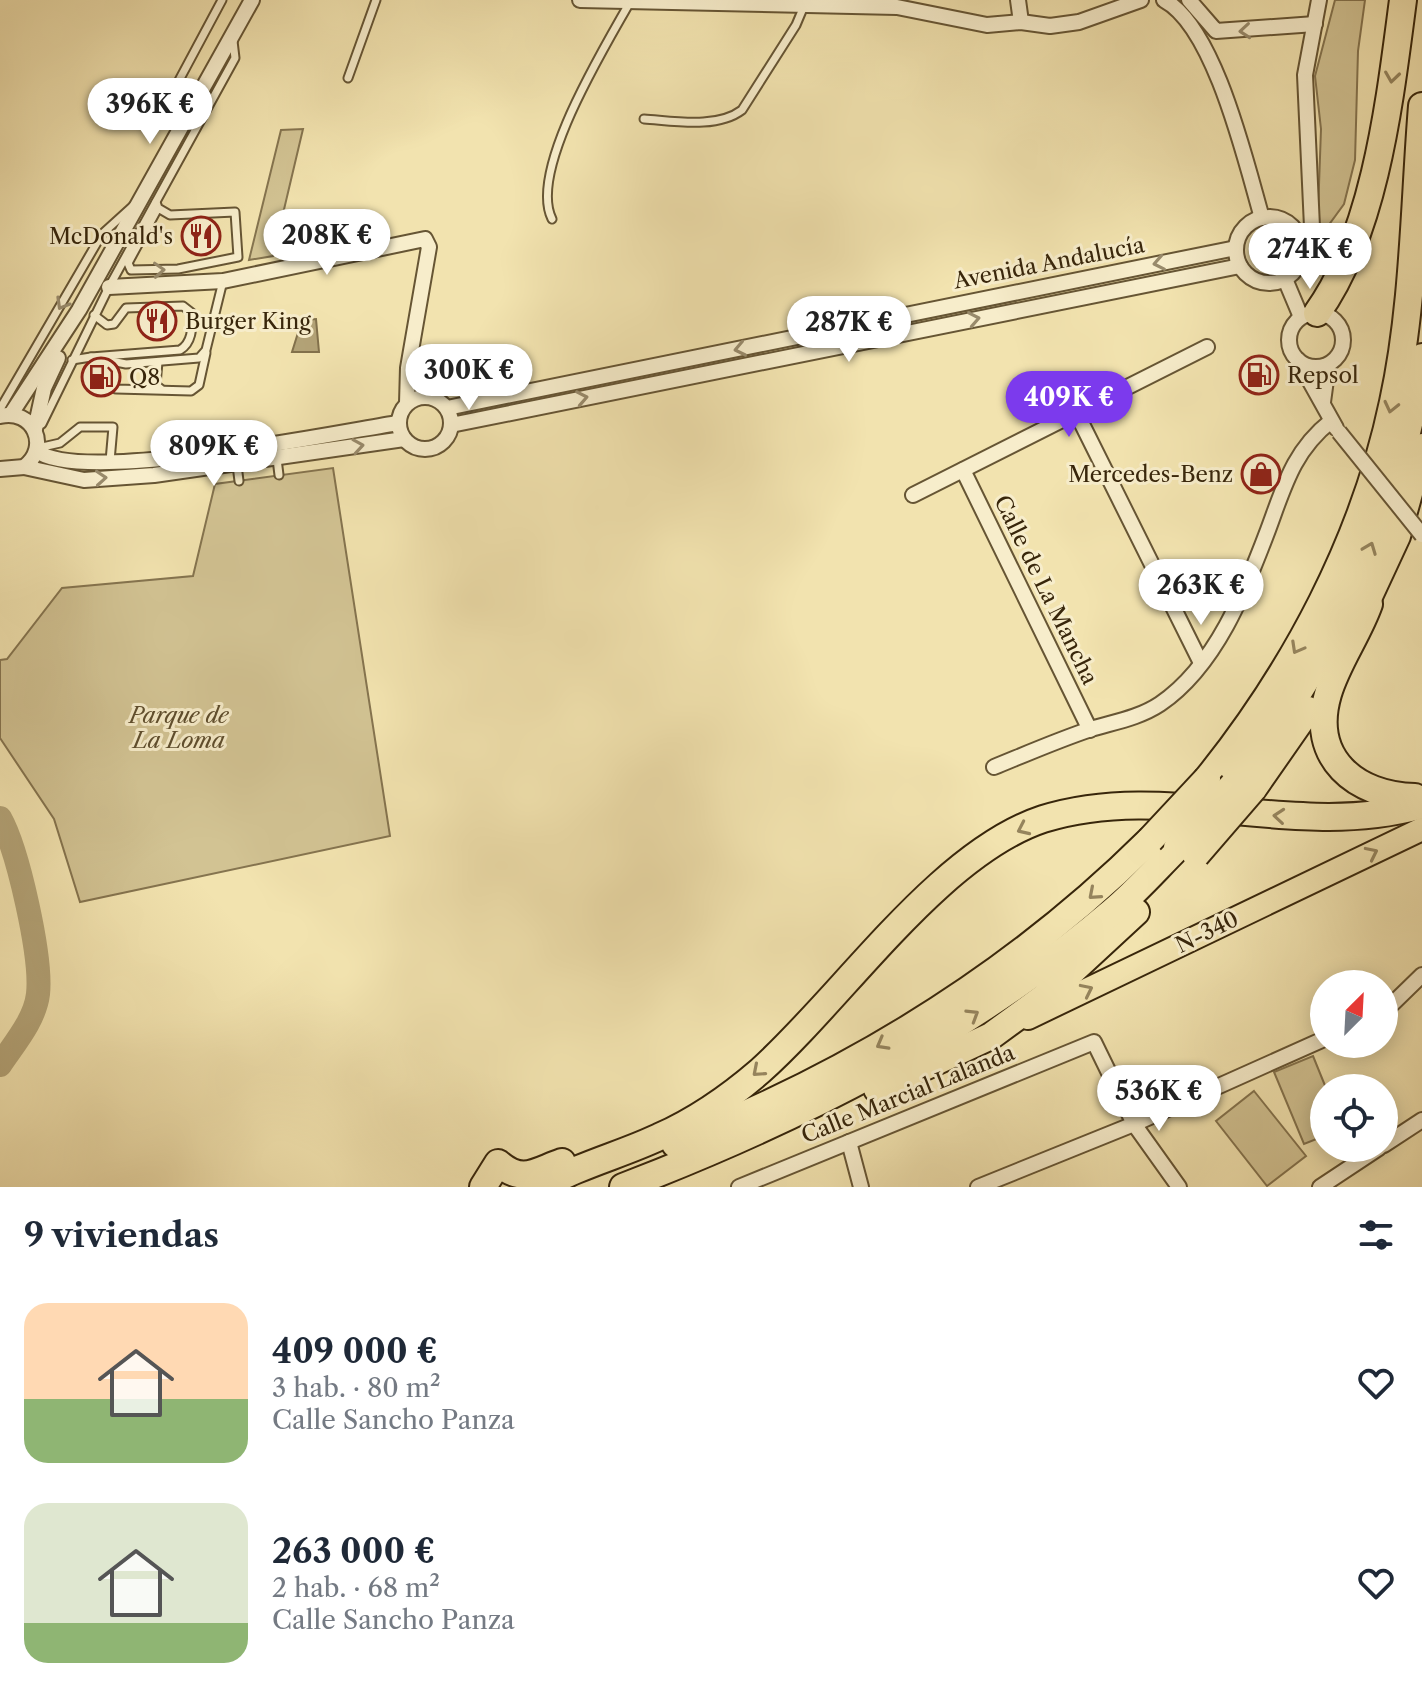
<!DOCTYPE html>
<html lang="es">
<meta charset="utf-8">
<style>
:root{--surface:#fff;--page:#f2f2f3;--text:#1f2937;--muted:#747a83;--accent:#7c3aed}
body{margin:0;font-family:"Libre Caslon Text",serif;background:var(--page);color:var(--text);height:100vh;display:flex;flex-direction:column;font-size:30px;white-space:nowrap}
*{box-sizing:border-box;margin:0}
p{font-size:26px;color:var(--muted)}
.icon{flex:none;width:44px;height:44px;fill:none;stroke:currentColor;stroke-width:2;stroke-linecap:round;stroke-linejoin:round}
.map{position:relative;height:1187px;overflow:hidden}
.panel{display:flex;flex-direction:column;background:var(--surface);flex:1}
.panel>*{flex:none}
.needle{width:52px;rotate:24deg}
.controls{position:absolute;left:1310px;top:970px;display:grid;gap:16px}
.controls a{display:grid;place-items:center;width:88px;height:88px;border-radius:50%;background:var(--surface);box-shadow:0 4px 20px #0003;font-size:40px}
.price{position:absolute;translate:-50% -68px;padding:0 18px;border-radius:28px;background:#fff;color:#222;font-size:26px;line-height:52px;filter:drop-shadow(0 2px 4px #0008)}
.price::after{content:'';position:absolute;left:50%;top:48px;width:24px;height:18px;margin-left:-12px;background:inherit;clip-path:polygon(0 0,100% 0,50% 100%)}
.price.current{background:var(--accent);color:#fff}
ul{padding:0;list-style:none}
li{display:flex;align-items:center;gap:24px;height:200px;padding:0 24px}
li span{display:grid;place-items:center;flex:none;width:224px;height:160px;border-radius:24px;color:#555}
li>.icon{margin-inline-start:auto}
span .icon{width:96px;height:96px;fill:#fffc;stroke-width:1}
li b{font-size:34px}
h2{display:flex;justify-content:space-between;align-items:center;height:96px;padding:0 24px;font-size:34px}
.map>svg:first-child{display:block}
</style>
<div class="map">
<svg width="1422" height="1187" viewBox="0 0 1422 1187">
<rect width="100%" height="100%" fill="#f2e3af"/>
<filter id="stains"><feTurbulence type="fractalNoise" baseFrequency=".0025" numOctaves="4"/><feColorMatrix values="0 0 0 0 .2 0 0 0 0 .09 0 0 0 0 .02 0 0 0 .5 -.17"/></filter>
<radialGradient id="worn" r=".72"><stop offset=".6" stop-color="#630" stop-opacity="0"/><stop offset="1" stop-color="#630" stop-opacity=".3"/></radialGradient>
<!-- green -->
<g fill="#d2c393" stroke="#85744f" stroke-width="2">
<path d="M 1335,0 L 1365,0 L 1358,51 L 1355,160 L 1344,204 L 1317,241 L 1321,129 L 1315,76 Z"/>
<path d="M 303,129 L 273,256 L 249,260 L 281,130 Z"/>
<path d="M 333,468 L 390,836 L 80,902 L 54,819 L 0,738 L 0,660 L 7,659 L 62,588 L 193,576 L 215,484 Z"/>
<path d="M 1313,1056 L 1326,1088 L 1324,1136 L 1304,1144 L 1274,1072 Z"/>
<path d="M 1254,1091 L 1306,1156 L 1267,1186 L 1216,1121 Z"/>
</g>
<!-- water -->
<path fill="#b3a377" stroke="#82714c" stroke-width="2" d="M 316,319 L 319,352 L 292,352 L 302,320 Z"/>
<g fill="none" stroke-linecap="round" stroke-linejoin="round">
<!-- river -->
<path stroke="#b3a377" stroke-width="24" d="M 0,818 C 18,850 42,957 38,994 C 35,1020 14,1044 0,1065"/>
<defs>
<g id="lane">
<path d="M 348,78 L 376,0"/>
<path d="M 161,114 L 222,0"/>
<path d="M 644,119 C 674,121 717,129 742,110 L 796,25 L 804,6"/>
<path d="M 156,202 L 158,208 L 128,263 L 131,270 L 178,269 L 238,257 L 235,212 L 170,215 L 158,208"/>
<path d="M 552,219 C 528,171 605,47 630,2"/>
<path d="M 91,357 L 180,350 C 193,342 192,327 192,313 L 183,306 L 126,308 L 114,324 L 107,325 L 94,315"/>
<path d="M 72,360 L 91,357 L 126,364 L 199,358 L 206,350 L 223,281"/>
<path d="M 112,362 L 112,385 L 116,389 L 191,391 L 199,385 L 206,353"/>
<path d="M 158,362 L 156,385 L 161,389"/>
<path d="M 0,409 L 102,234 L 134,205"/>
<path d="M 42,424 L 109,287 L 235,58 L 233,41"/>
<path d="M 38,448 L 60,443 L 80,427 L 113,427 L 110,461"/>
<path d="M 277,459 L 279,475"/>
<path d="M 237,465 L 239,481"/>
</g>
<g id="street">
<path d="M 580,0 L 897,7 L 987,25 L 1021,22 L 1050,26 L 1079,22 L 1141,0"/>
<path d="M 1018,0 L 1021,22"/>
<path d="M 1164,0 C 1215,27 1246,163 1262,218"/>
<path d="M 1189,0 L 1216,31 L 1315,24"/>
<circle cx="1269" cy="250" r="33"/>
<path d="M 1298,236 L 1307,234 L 1312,227 L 1305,75 L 1319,0"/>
<path d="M 1285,279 L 1301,317"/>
<path d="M 109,287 L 223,281 L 425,239 L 429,247 L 408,368 L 407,403"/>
<circle cx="1316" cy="340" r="27"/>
<path d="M 1298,360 L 1336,428"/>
<circle cx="425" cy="423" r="26"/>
<path d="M 1323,402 L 1328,365"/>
<path d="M 447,408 L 1236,248"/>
<path d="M 11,414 L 79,310 L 252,0"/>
<path d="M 1077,414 L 1201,663"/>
<path d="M 0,416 C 33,408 51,447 24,467 L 0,469"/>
<path d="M 451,425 L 1240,266"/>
<path d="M 35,429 L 44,388 L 58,358"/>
<path d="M 37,451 C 80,485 335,433 398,423"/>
<path d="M 24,467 L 84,480 L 154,475 L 404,439"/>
<path d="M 963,470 L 1090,730"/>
<path d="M 913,495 L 1207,347"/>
<path d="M 994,767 C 1026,754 1058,740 1091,729 C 1114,722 1139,718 1160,704 C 1216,666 1245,591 1268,530 C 1284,487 1293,451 1331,421"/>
<path d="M 1384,1012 L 1422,975"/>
<path d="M 849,1142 L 861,1187"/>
<path d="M 1384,1145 L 1422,1120"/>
<path d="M 739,1187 L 1094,1042 L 1134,1124 L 1179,1187"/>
<path d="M 978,1187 L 1134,1124 L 1324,1039"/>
<path d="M 1320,1187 L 1379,1148"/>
</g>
<path id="primary" d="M 1028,1018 L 1422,829"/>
<g id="highway">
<path d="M 1317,313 C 1376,231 1390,98 1403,0"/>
<path d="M 1369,604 C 1358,635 1337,663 1328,694 C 1309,758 1356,796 1415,797"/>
<path d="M 1358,620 L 1397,536 L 1422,447"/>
<path d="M 1207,779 C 1295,670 1364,540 1393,402 C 1414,306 1414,204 1422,106"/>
<path d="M 1233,785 C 1261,747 1290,709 1313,668 C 1369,574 1405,465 1422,357"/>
<path d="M 1253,789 L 1308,710"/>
<path d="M 877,1089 L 991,1036 L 1043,998 L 1136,912"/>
<path d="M 675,1144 C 852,1074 1015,974 1150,840"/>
<path d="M 483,1187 L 498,1163 C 523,1184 534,1172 562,1162"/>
<path d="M 542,1187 C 579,1165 621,1155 659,1137 C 695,1121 731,1096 760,1071 C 844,996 938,854 1043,819 C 1167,780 1297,841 1422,805"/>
<path d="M 623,1187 C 798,1120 968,1034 1112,912 C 1135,893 1156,869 1177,848"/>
</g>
</defs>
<!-- lane casing -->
<use href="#lane" stroke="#665534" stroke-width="11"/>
<!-- street casing -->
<use href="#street" stroke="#665534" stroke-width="18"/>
<!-- primary casing -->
<use href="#primary" stroke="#38260b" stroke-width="26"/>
<!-- highway casing -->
<use href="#highway" stroke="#38260b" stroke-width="30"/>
<!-- lane -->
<use href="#lane" stroke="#f7edcb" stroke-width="7"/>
<!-- street -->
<use href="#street" stroke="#f7edcb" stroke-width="14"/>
<!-- primary -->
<use href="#primary" stroke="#f2e3af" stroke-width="22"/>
<!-- highway -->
<use href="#highway" stroke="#f2e3af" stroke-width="26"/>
<defs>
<path id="street-bridge" d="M 1339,432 L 1422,535"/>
<g id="highway-bridge">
<path d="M 1150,840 L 1207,779"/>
<path d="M 1177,848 L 1233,785"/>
<path d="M 1196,855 L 1253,789"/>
</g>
</defs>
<!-- street-bridge casing -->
<use href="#street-bridge" stroke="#665534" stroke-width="18" stroke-linecap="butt"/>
<!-- highway-bridge casing -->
<use href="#highway-bridge" stroke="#38260b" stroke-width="30" stroke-linecap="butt"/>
<!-- street-bridge -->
<use href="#street-bridge" stroke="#f7edcb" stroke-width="14"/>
<!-- highway-bridge -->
<use href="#highway-bridge" stroke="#f2e3af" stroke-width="26"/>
</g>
<!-- one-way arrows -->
<defs><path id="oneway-chevron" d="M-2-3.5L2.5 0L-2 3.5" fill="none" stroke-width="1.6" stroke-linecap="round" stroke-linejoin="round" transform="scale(2)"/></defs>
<g stroke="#988a6b">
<use href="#oneway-chevron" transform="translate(1245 31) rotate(175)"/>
<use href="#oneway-chevron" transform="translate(1159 263) rotate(169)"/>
<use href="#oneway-chevron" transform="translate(159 270) rotate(-3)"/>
<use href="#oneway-chevron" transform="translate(62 304) rotate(120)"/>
<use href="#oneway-chevron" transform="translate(974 319) rotate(-11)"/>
<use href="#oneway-chevron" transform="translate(740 349) rotate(168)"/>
<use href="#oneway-chevron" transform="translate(582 398) rotate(-11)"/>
<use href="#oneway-chevron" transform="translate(358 446) rotate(-9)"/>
<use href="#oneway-chevron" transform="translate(101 478) rotate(-4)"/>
</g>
<g stroke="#95845d">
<use href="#oneway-chevron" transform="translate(1392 77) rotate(98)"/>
<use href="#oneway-chevron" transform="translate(1391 407) rotate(103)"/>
<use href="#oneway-chevron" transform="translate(1370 548) rotate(-69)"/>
<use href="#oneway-chevron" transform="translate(1297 648) rotate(119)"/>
<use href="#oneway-chevron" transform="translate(1279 816) rotate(-175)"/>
<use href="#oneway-chevron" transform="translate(1023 829) rotate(155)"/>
<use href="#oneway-chevron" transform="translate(1372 853) rotate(-26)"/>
<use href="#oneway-chevron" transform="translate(1094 894) rotate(139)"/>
<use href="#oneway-chevron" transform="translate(1087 990) rotate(-26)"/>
<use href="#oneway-chevron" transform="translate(973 1015) rotate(-32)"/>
<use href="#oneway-chevron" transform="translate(882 1044) rotate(151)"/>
<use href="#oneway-chevron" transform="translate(758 1071) rotate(139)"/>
</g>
<!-- icons -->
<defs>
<symbol id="restaurant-ring" viewBox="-11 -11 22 22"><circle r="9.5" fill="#f7edcb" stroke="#8f2418" stroke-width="1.5"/><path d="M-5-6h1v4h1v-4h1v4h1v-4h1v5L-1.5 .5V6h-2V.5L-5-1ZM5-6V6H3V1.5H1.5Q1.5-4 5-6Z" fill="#8f2418"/></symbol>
<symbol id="fuel-ring" viewBox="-11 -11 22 22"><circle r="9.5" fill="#f7edcb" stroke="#8f2418" stroke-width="1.5"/><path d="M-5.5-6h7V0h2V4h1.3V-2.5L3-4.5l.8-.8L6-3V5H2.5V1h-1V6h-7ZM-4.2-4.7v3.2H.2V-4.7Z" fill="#8f2418"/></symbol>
<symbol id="shop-ring" viewBox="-11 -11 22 22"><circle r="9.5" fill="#f7edcb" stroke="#8f2418" stroke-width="1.5"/><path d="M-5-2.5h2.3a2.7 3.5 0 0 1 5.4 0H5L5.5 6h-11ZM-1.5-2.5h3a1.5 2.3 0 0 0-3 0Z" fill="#8f2418"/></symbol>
</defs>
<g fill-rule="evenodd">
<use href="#restaurant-ring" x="179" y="214" width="44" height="44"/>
<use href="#restaurant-ring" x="135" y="299" width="44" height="44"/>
<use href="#fuel-ring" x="1237" y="353" width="44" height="44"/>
<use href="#fuel-ring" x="79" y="355" width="44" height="44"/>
<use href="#shop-ring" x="1239" y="452" width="44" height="44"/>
</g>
<g text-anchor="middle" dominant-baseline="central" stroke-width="6" stroke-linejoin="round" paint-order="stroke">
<!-- poi labels -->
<g font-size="22" fill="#38260b" stroke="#f7edcb" text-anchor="start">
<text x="173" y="236" text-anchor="end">McDonald's</text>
<text x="185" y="321">Burger King</text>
<text x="1287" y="375">Repsol</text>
<text x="129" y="377">Q8</text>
<text x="1233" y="474" text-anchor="end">Mercedes-Benz</text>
</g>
<!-- street labels -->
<g font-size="22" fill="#38260b" stroke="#f7edcb">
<text transform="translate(1049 263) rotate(-11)">Avenida Andalucía</text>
<text transform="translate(1046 590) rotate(64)">Calle de La Mancha</text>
<text transform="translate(1207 932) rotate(-26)">N-340</text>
<text transform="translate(908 1094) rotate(-22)">Calle Marcial Lalanda</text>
</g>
<!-- park labels -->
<g font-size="22" font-style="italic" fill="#5e4d2d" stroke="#f7edcb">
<text x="179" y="715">Parque de<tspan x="179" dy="25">La Loma</tspan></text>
</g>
</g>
<rect width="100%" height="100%" filter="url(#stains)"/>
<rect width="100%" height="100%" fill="url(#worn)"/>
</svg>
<div class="controls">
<a><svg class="needle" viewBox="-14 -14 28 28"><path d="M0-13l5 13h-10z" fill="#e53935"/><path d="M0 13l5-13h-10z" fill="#747a83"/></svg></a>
<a><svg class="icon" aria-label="locate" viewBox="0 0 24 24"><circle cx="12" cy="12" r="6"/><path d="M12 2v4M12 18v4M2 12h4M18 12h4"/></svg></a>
</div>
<b class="price" style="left:150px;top:146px">396K €</b>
<b class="price" style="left:327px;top:277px">208K €</b>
<b class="price" style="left:1310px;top:291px">274K €</b>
<b class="price" style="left:849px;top:364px">287K €</b>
<b class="price" style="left:469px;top:412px">300K €</b>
<b class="price current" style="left:1069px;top:439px">409K €</b>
<b class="price" style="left:214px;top:488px">809K €</b>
<b class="price" style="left:1201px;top:627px">263K €</b>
<b class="price" style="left:1159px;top:1133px">536K €</b>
</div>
<section class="panel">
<h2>9 viviendas<svg class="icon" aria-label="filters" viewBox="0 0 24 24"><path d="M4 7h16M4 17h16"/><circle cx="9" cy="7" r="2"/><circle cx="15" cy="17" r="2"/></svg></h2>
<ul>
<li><span style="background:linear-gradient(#ffd9b3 60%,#8fb573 0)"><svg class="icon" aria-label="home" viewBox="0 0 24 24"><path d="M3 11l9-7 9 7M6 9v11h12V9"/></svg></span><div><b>409 000 €</b><p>3 hab. · 80 m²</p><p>Calle Sancho Panza</p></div><svg class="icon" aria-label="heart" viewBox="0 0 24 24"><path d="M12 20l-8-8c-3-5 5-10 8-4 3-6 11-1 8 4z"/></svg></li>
<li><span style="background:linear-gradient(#dfe7d0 75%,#8fb573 0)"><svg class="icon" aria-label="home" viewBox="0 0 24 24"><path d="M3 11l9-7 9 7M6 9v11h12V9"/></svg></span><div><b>263 000 €</b><p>2 hab. · 68 m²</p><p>Calle Sancho Panza</p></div><svg class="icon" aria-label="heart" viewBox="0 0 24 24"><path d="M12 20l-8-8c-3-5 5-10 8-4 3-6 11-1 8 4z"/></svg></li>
</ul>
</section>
